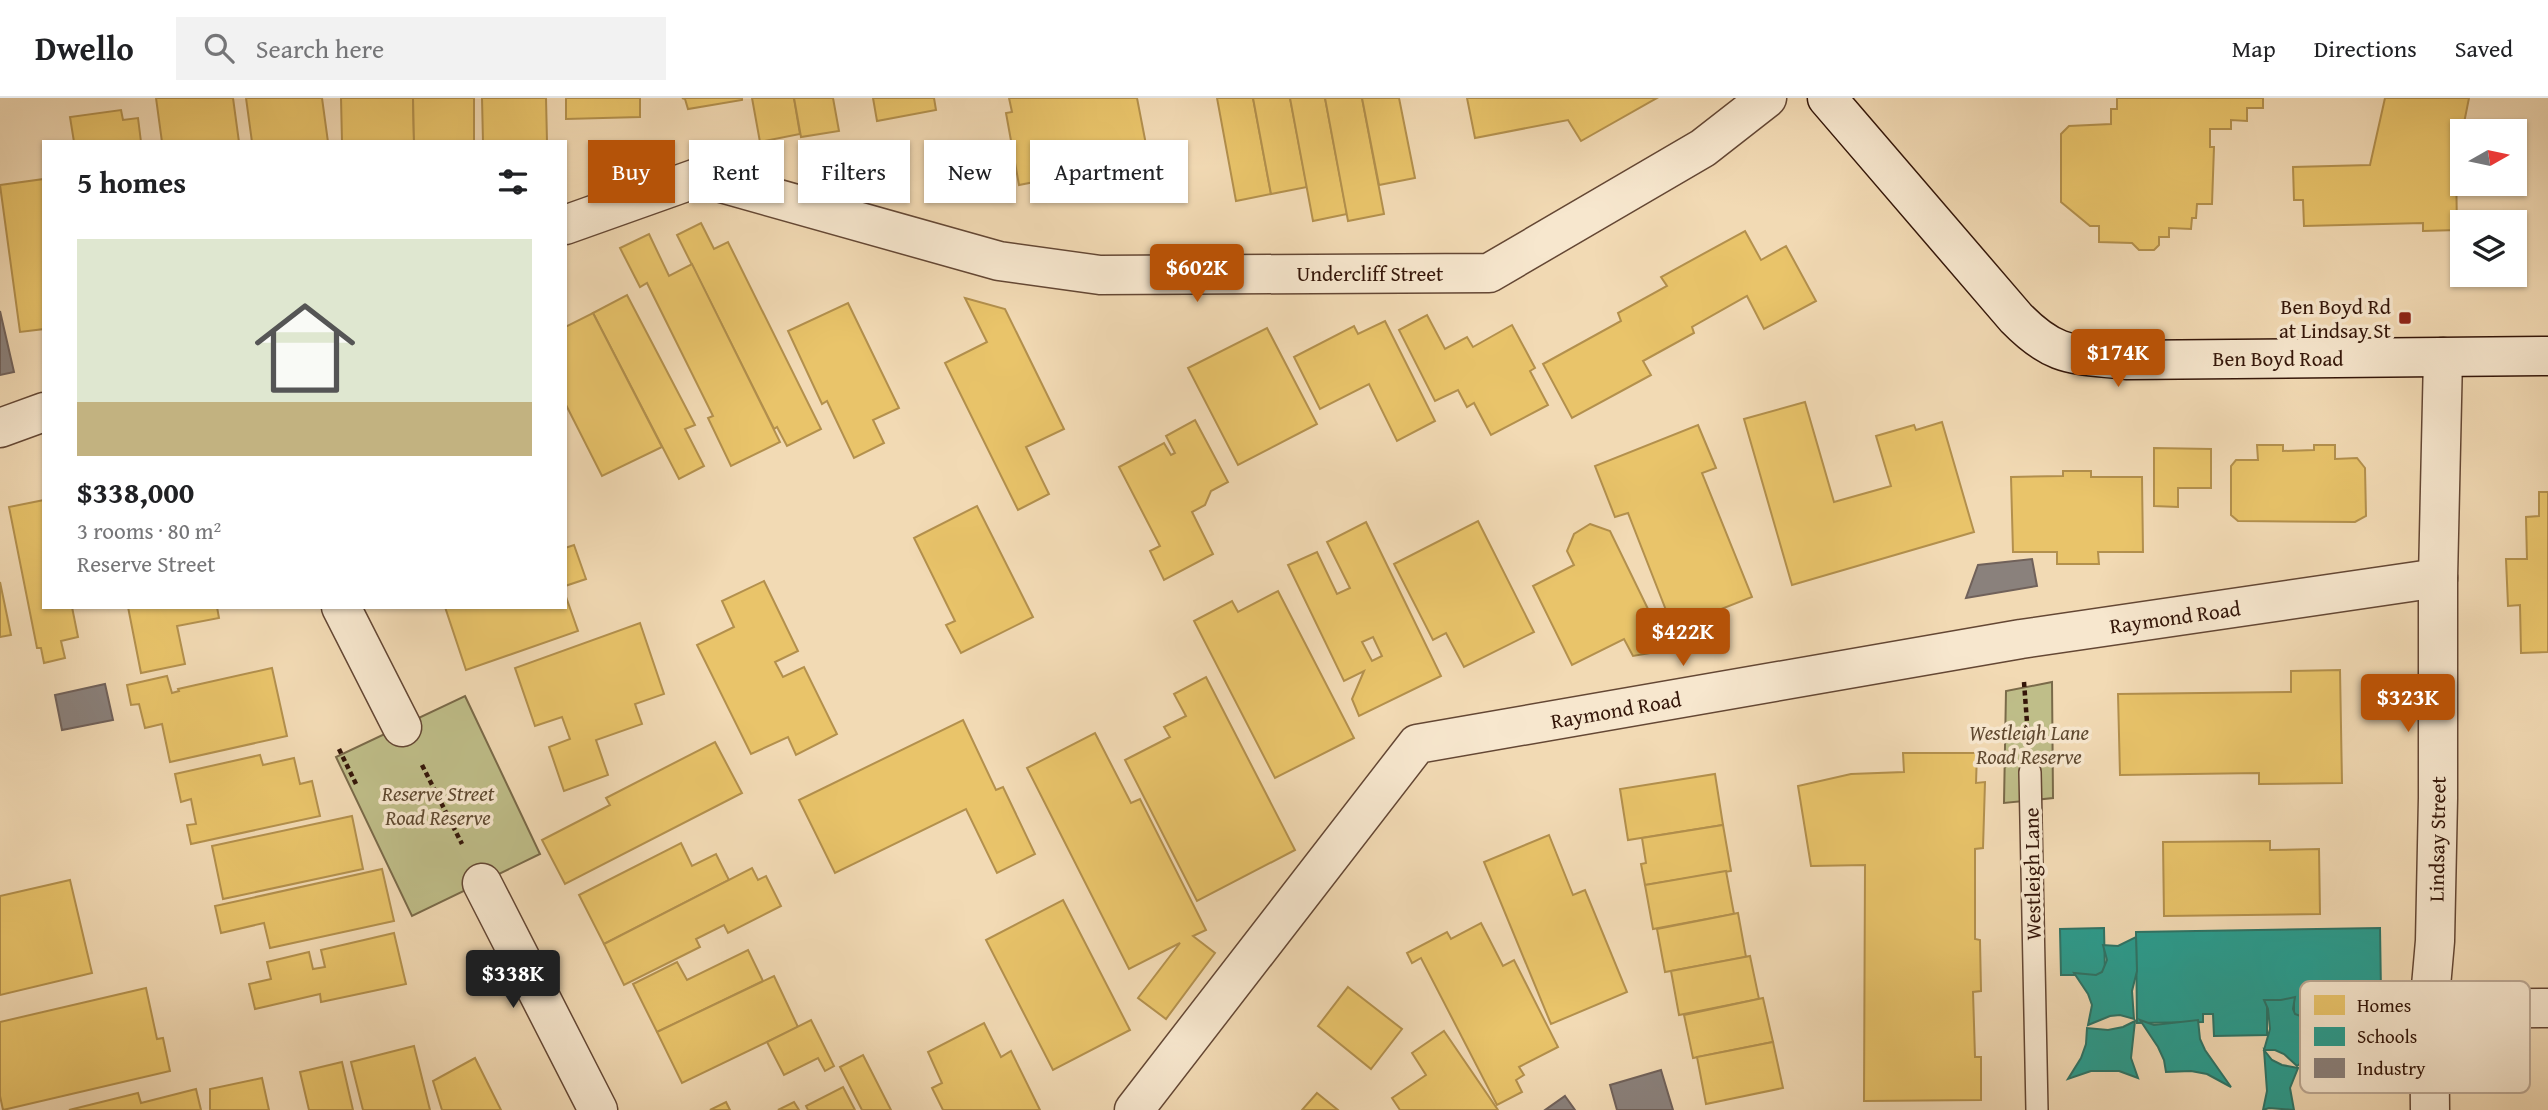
<!DOCTYPE html>
<meta charset="utf-8">
<style>
:root{--surface:#fff;--page:#f2f2f2;--text:#202124;--muted:#757577;--line:#e0e0e0;--accent:#b45309}
body{margin:0;font-family:"Gentium Book Plus",serif;background:var(--page);color:var(--text);height:100vh;display:flex;flex-direction:column;font-size:26px;white-space:nowrap}
*{box-sizing:border-box;margin:0}
p{font-size:23px;color:var(--muted)}
.icon{flex:none;width:38px;height:38px;fill:none;stroke:currentColor;stroke-width:2;stroke-linecap:round;stroke-linejoin:round}
.map{position:relative;flex:1;overflow:hidden}
.details{position:absolute;left:42px;top:42px;width:525px;height:469px;display:flex;flex-direction:column;background:var(--surface);border-radius:0px;box-shadow:0 2px 5px #0004}
.details>*{flex:none}
.hud{position:absolute;left:588px;top:42px;width:665px;height:63px;display:flex;gap:14px}
.needle{width:46px;rotate:81deg}
.buttons{position:absolute;left:2450px;top:21px;display:grid;gap:14px}
.buttons a{display:grid;place-items:center;width:77px;height:77px;border-radius:0px;background:var(--surface);box-shadow:0 2px 5px #0004;font-size:35px}
.price{position:absolute;translate:-50% -60px;padding:0 16px;border-radius:7px;background:var(--accent);color:#fff;font-size:23px;line-height:46px;filter:drop-shadow(0 2px 4px #0008)}
.price::after{content:'';position:absolute;left:50%;top:42px;width:21px;height:16px;margin-left:-10px;background:inherit;clip-path:polygon(0 0,100% 0,50% 100%)}
.price.selected{background:#222;color:#fff}
ul{padding:0;list-style:none}
li{display:grid;align-content:center;gap:14px;height:371px;padding:0 35px}
li span{display:grid;place-items:center;height:217px;border-radius:0px;color:#555}
li>.icon{margin-inline-start:auto}
span .icon{width:126px;height:126px;fill:#fffc;stroke-width:1}
li b{font-size:30px}
h2{display:flex;justify-content:space-between;align-items:center;height:84px;padding:0 35px;font-size:30px}
.chip{padding:0 24px;border-radius:0px;background:var(--surface);box-shadow:0 2px 5px #0004;font-size:24px;line-height:63px}
.chip.selected{background:var(--accent);color:#fff}
header{display:flex;align-items:center;gap:42px;box-sizing:border-box;height:98px;padding:0 35px;background:var(--surface);border-bottom:2px solid var(--line)}
header strong{font-size:33px}
nav{display:flex;gap:38px;margin-inline-start:auto;font-size:24px}
.search{width:490px;height:63px;background:var(--page);display:flex;align-items:center;gap:18px;box-sizing:border-box;padding:0 24px;border-radius:0px;color:var(--muted);font-size:26px}
.map>svg:first-child{display:block}
</style>
<header>
<strong>Dwello</strong>
<div class="search"><svg class="icon" aria-label="search" viewBox="0 0 24 24"><circle cx="10" cy="10" r="6"/><path d="M15 15l6 6"/></svg>Search here</div>
<nav><a>Map</a><a>Directions</a><a>Saved</a></nav>
</header>
<div class="map">
<svg width="2548" height="1012" viewBox="0 0 2548 1012">
<rect width="100%" height="100%" fill="#f2dab4"/>
<filter id="stains"><feTurbulence type="fractalNoise" baseFrequency=".00286" numOctaves="4"/><feColorMatrix values="0 0 0 0 .2 0 0 0 0 .09 0 0 0 0 .02 0 0 0 .5 -.17"/></filter>
<radialGradient id="worn" r=".72"><stop offset=".6" stop-color="#630" stop-opacity="0"/><stop offset="1" stop-color="#630" stop-opacity=".3"/></radialGradient>
<!-- green -->
<g fill="#bfbe89" stroke="#7a6a49" stroke-width="2">
<path d="M 2052,584 L 2053,700 L 2004,705 L 2006,593 Z"/>
<path d="M 465,598 L 540,756 L 412,818 L 336,659 Z"/>
</g>
<!-- homes -->
<g fill="#e9c46a" stroke="#b3904d" stroke-width="2" fill-rule="evenodd">
<path d="M 156,0 L 233,0 L 239,44 L 162,44 Z"/>
<path d="M 246,0 L 322,0 L 328,44 L 252,44 Z"/>
<path d="M 341,0 L 413,0 L 414,44 L 342,44 Z"/>
<path d="M 413,0 L 474,0 L 474,44 L 414,44 Z"/>
<path d="M 482,0 L 546,0 L 547,44 L 483,44 Z"/>
<path d="M 566,0 L 640,0 L 640,19 L 566,21 Z"/>
<path d="M 682,0 L 742,0 L 742,2 L 688,11 L 685,1 Z"/>
<path d="M 752,0 L 794,0 L 800,36 L 760,44 Z"/>
<path d="M 794,0 L 833,0 L 839,33 L 801,39 Z"/>
<path d="M 873,0 L 934,0 L 936,12 L 877,23 Z"/>
<path d="M 1009,0 L 1137,0 L 1149,62 L 1116,68 L 1114,56 L 1062,66 L 1065,78 L 1019,87 L 1006,15 L 1012,14 Z"/>
<path d="M 1217,0 L 1253,0 L 1271,96 L 1236,103 Z"/>
<path d="M 1253,0 L 1290,0 L 1307,89 L 1271,96 Z"/>
<path d="M 1290,0 L 1325,0 L 1347,116 L 1313,123 Z"/>
<path d="M 1325,0 L 1362,0 L 1384,116 L 1348,123 Z"/>
<path d="M 1362,0 L 1399,0 L 1415,80 L 1379,87 Z"/>
<path d="M 1467,0 L 1657,0 L 1581,43 L 1568,22 L 1475,40 Z"/>
<path d="M 2117,0 L 2263,0 L 2263,10 L 2247,10 L 2247,23 L 2231,22 L 2231,31 L 2210,31 L 2210,49 L 2214,49 L 2212,106 L 2197,106 L 2196,120 L 2192,120 L 2191,131 L 2169,130 L 2169,139 L 2159,139 L 2159,147 L 2154,152 L 2139,152 L 2132,145 L 2099,144 L 2099,128 L 2090,128 L 2061,104 L 2061,36 L 2069,28 L 2111,26 L 2111,11 L 2117,11 Z"/>
<path d="M 2385,0 L 2469,0 L 2456,65 L 2457,132 L 2423,133 L 2423,125 L 2304,128 L 2303,102 L 2294,102 L 2293,69 L 2370,67 Z"/>
<path d="M 121,12 L 123,22 L 138,20 L 141,44 L 74,44 L 70,19 Z"/>
<path d="M 44,81 L 44,231 L 20,234 L 0,87 Z"/>
<path d="M 701,125 L 714,151 L 728,144 L 821,331 L 787,348 L 777,329 L 774,331 L 677,137 Z"/>
<path d="M 1745,133 L 1761,162 L 1786,148 L 1816,203 L 1764,231 L 1747,198 L 1692,229 L 1694,235 L 1643,263 L 1651,277 L 1572,320 L 1543,266 L 1621,223 L 1618,215 L 1667,188 L 1661,179 Z"/>
<path d="M 649,136 L 669,178 L 692,166 L 780,344 L 731,368 L 708,320 L 713,318 L 647,185 L 640,189 L 620,150 Z"/>
<path d="M 627,197 L 695,327 L 685,331 L 704,368 L 679,381 L 593,215 Z"/>
<path d="M 965,200 L 1005,211 L 1064,331 L 1026,349 L 1049,396 L 1018,412 L 945,265 L 987,244 Z"/>
<path d="M 848,205 L 899,310 L 873,322 L 884,345 L 854,360 L 827,303 L 822,306 L 788,233 Z"/>
<path d="M 593,215 L 662,349 L 602,378 L 565,305 L 565,229 Z"/>
<path d="M 1427,217 L 1445,251 L 1467,239 L 1473,249 L 1512,227 L 1535,270 L 1530,273 L 1548,307 L 1491,337 L 1474,305 L 1467,309 L 1458,292 L 1435,303 L 1399,232 Z"/>
<path d="M 1385,223 L 1435,323 L 1397,343 L 1369,286 L 1320,311 L 1294,259 L 1354,228 L 1358,236 Z"/>
<path d="M 1267,230 L 1317,326 L 1238,367 L 1188,270 Z"/>
<path d="M 1805,304 L 1834,404 L 1891,388 L 1876,338 L 1914,327 L 1916,332 L 1942,324 L 1974,434 L 1792,487 L 1744,321 Z"/>
<path d="M 1195,322 L 1228,384 L 1211,393 L 1205,407 L 1192,414 L 1213,456 L 1164,482 L 1150,453 L 1160,448 L 1119,369 L 1164,345 L 1171,357 L 1175,355 L 1166,338 Z"/>
<path d="M 1698,327 L 1716,370 L 1702,375 L 1752,499 L 1673,530 L 1628,415 L 1615,419 L 1595,368 Z"/>
<path d="M 2257,347 L 2283,347 L 2283,353 L 2314,352 L 2314,347 L 2335,347 L 2335,361 L 2357,360 L 2365,370 L 2366,418 L 2355,424 L 2238,423 L 2231,417 L 2231,368 L 2236,362 L 2258,362 Z"/>
<path d="M 2154,350 L 2211,351 L 2211,390 L 2178,390 L 2178,409 L 2154,408 Z"/>
<path d="M 2063,373 L 2091,373 L 2091,379 L 2142,379 L 2143,454 L 2098,454 L 2099,466 L 2057,466 L 2057,454 L 2013,454 L 2011,379 L 2063,378 Z"/>
<path d="M 2539,394 L 2548,394 L 2548,554 L 2521,555 L 2520,507 L 2508,508 L 2506,461 L 2527,461 L 2526,419 L 2539,418 Z"/>
<path d="M 44,402 L 44,509 L 72,509 L 78,539 L 61,543 L 65,560 L 44,565 L 41,550 L 37,550 L 9,409 Z"/>
<path d="M 977,408 L 1033,519 L 961,555 L 946,527 L 955,523 L 914,440 Z"/>
<path d="M 1478,423 L 1534,534 L 1464,569 L 1446,535 L 1433,542 L 1394,466 Z"/>
<path d="M 1366,424 L 1441,578 L 1359,618 L 1352,601 L 1364,573 L 1344,583 L 1288,467 L 1317,454 L 1337,496 L 1350,490 L 1327,444 ZM 1373,539 L 1382,558 L 1372,563 L 1362,544 Z"/>
<path d="M 1590,426 L 1610,433 L 1668,552 L 1633,558 L 1624,541 L 1572,567 L 1533,488 L 1574,467 L 1567,453 L 1574,436 Z"/>
<path d="M 574,447 L 586,481 L 565,488 L 565,450 Z"/>
<path d="M 764,483 L 798,553 L 775,564 L 783,579 L 804,569 L 837,636 L 796,657 L 788,639 L 751,656 L 697,547 L 734,529 L 722,503 Z"/>
<path d="M 0,484 L 11,537 L 0,539 Z"/>
<path d="M 1278,493 L 1354,640 L 1275,680 L 1194,523 L 1232,503 L 1238,514 Z"/>
<path d="M 565,496 L 578,533 L 466,572 L 445,509 L 565,509 Z"/>
<path d="M 128,509 L 217,509 L 219,520 L 177,528 L 185,566 L 141,575 Z"/>
<path d="M 640,525 L 664,596 L 635,606 L 642,626 L 596,642 L 608,677 L 564,693 L 549,649 L 570,641 L 562,619 L 535,628 L 515,570 Z"/>
<path d="M 272,570 L 287,638 L 170,664 L 162,626 L 145,630 L 139,606 L 131,607 L 127,587 L 167,578 L 172,595 L 179,593 L 178,591 Z"/>
<path d="M 2340,572 L 2342,685 L 2259,686 L 2259,675 L 2120,677 L 2118,596 L 2291,594 L 2291,573 Z"/>
<path d="M 1206,579 L 1295,752 L 1197,803 L 1125,662 L 1170,639 L 1164,629 L 1186,618 L 1174,596 Z"/>
<path d="M 963,622 L 996,692 L 1003,689 L 1035,756 L 997,775 L 966,711 L 835,775 L 799,702 Z"/>
<path d="M 1095,635 L 1131,705 L 1140,701 L 1206,832 L 1193,838 L 1215,855 L 1166,921 L 1138,900 L 1180,845 L 1129,871 L 1027,670 Z"/>
<path d="M 715,644 L 742,695 L 565,786 L 542,742 L 610,707 L 606,700 Z"/>
<path d="M 1903,655 L 1977,655 L 1976,685 L 1985,684 L 1983,750 L 1975,751 L 1975,841 L 1980,842 L 1981,893 L 1973,894 L 1975,959 L 1981,959 L 1981,1002 L 1864,1003 L 1865,767 L 1811,768 L 1798,688 L 1851,676 L 1904,674 Z"/>
<path d="M 260,657 L 263,667 L 294,660 L 300,686 L 312,683 L 320,718 L 191,746 L 187,727 L 196,726 L 191,701 L 181,704 L 175,676 Z"/>
<path d="M 1715,676 L 1723,727 L 1628,742 L 1620,691 Z"/>
<path d="M 352,718 L 363,771 L 223,801 L 212,748 Z"/>
<path d="M 1723,727 L 1731,773 L 1645,787 L 1641,766 L 1646,765 L 1642,740 Z"/>
<path d="M 1549,737 L 1573,797 L 1585,792 L 1627,894 L 1551,926 L 1484,764 Z"/>
<path d="M 2270,743 L 2270,752 L 2319,751 L 2320,816 L 2164,818 L 2163,744 Z"/>
<path d="M 681,745 L 692,768 L 716,756 L 729,782 L 604,846 L 579,797 Z"/>
<path d="M 752,770 L 758,782 L 766,778 L 781,808 L 728,835 L 724,827 L 696,841 L 700,849 L 624,887 L 604,846 Z"/>
<path d="M 382,771 L 394,823 L 270,850 L 264,825 L 221,835 L 215,808 Z"/>
<path d="M 1726,773 L 1734,816 L 1653,831 L 1645,787 Z"/>
<path d="M 70,782 L 92,875 L 0,897 L 0,798 Z"/>
<path d="M 1063,802 L 1130,932 L 1053,972 L 986,842 Z"/>
<path d="M 1738,815 L 1746,859 L 1665,874 L 1657,831 Z"/>
<path d="M 1481,825 L 1503,868 L 1514,862 L 1558,949 L 1519,969 L 1524,977 L 1516,982 L 1522,994 L 1497,1007 L 1421,860 L 1412,865 L 1407,855 L 1447,834 L 1451,841 Z"/>
<path d="M 394,835 L 406,886 L 321,904 L 320,896 L 255,911 L 249,886 L 271,881 L 267,864 L 309,854 L 313,871 L 325,869 L 321,852 Z"/>
<path d="M 748,852 L 763,883 L 657,934 L 633,886 L 677,864 L 687,882 Z"/>
<path d="M 1750,858 L 1759,901 L 1679,917 L 1671,873 Z"/>
<path d="M 774,878 L 798,929 L 682,985 L 657,934 Z"/>
<path d="M 1348,889 L 1402,931 L 1371,971 L 1318,928 Z"/>
<path d="M 146,890 L 157,941 L 163,940 L 170,973 L 3,1012 L 0,998 L 0,924 Z"/>
<path d="M 1763,900 L 1773,944 L 1693,960 L 1684,917 Z"/>
<path d="M 811,922 L 834,968 L 825,973 L 818,960 L 784,977 L 767,944 Z"/>
<path d="M 984,925 L 1001,959 L 1011,953 L 1040,1012 L 943,1012 L 932,990 L 942,985 L 928,954 Z"/>
<path d="M 1444,933 L 1498,1012 L 1400,1012 L 1392,1000 L 1426,977 L 1412,955 Z"/>
<path d="M 1773,944 L 1783,990 L 1706,1006 L 1697,959 Z"/>
<path d="M 414,948 L 430,1012 L 363,1012 L 351,964 Z"/>
<path d="M 863,957 L 891,1012 L 862,1012 L 840,969 Z"/>
<path d="M 475,960 L 501,1012 L 442,1012 L 433,983 Z"/>
<path d="M 342,964 L 353,1012 L 309,1012 L 300,974 Z"/>
<path d="M 262,980 L 269,1012 L 210,1012 L 210,991 Z"/>
<path d="M 843,989 L 855,1012 L 808,1012 L 806,1008 Z"/>
<path d="M 196,991 L 201,1012 L 69,1012 L 138,995 L 141,1005 Z"/>
<path d="M 1317,995 L 1338,1012 L 1302,1012 Z"/>
<path d="M 726,1004 L 730,1012 L 710,1012 Z"/>
<path d="M 794,1004 L 799,1012 L 778,1012 Z"/>
</g>
<!-- schools -->
<g fill="#2a9d8f" stroke="#2d7467" stroke-width="2">
<path d="M 2104,830 L 2105,877 L 2061,877 L 2060,831 Z"/>
<path d="M 2380,830 L 2382,960 L 2321,961 L 2321,920 L 2294,921 L 2294,904 L 2267,904 L 2267,937 L 2214,938 L 2213,916 L 2203,916 L 2203,924 L 2137,925 L 2136,834 Z"/>
<path d="M 2136,839 L 2137,873 L 2132,893 L 2134,921 L 2120,917 L 2110,918 L 2088,927 L 2092,907 L 2088,896 L 2074,875 L 2096,877 L 2102,874 L 2107,862 L 2103,847 L 2118,848 Z"/>
<path d="M 2295,899 L 2293,911 L 2295,916 L 2321,926 L 2321,957 L 2310,958 L 2297,968 L 2284,956 L 2275,952 L 2264,952 L 2270,931 L 2268,911 L 2264,902 L 2281,902 Z"/>
<path d="M 2140,922 L 2154,927 L 2198,922 L 2200,941 L 2205,952 L 2231,989 L 2207,976 L 2191,973 L 2166,974 L 2164,962 L 2158,949 Z"/>
<path d="M 2135,923 L 2131,960 L 2138,980 L 2119,973 L 2091,973 L 2068,981 L 2081,960 L 2086,946 L 2087,930 L 2108,932 L 2123,929 Z"/>
<path d="M 2264,952 L 2272,962 L 2282,967 L 2298,970 L 2290,990 L 2294,1012 L 2269,1010 L 2263,1012 L 2267,993 Z"/>
</g>
<!-- industry -->
<g fill="#8a817c" stroke="#70615a" stroke-width="2">
<path d="M 0,213 L 14,274 L 0,277 Z"/>
<path d="M 2032,461 L 2037,488 L 1966,500 L 1978,467 Z"/>
<path d="M 105,586 L 113,622 L 62,632 L 55,597 Z"/>
<path d="M 1661,972 L 1673,1012 L 1617,1012 L 1610,987 Z"/>
<path d="M 1565,998 L 1575,1012 L 1545,1012 Z"/>
</g>
<g fill="none" stroke-linecap="round" stroke-linejoin="round">
<defs>
<path id="lane" d="M 2030,674 L 2037,1012"/>
<g id="street">
<path d="M 565,127 L 700,79 L 999,163 L 1100,177 L 1489,175 L 1703,50 L 1767,0"/>
<path d="M 0,330 L 44,314"/>
<path d="M 341,509 L 402,629"/>
<path d="M 482,785 L 598,1012"/>
<path d="M 2429,911 L 2548,910"/>
<path d="M 1134,1012 L 1417,646 L 2021,541 L 2438,480"/>
<path d="M 2430,1012 L 2429,911 L 2435,843 L 2438,700 L 2438,480 L 2443,259"/>
</g>
<path id="secondary" d="M 1827,0 L 2016,220 C 2055,260 2073,256 2126,262 L 2548,258"/>
</defs>
<!-- lane casing -->
<use href="#lane" stroke="#644734" stroke-width="24"/>
<!-- street casing -->
<use href="#street" stroke="#644734" stroke-width="41"/>
<!-- secondary casing -->
<use href="#secondary" stroke="#341609" stroke-width="41"/>
<!-- path -->
<g stroke="#341609" stroke-width="4.5" stroke-dasharray="5 3.5" stroke-linecap="butt">
<path d="M 2024,584 L 2028,638"/>
<path d="M 339,651 L 356,686"/>
<path d="M 422,667 L 462,746"/>
</g>
<!-- lane -->
<use href="#lane" stroke="#f7e7ce" stroke-width="21"/>
<!-- street -->
<use href="#street" stroke="#f7e7ce" stroke-width="38"/>
<!-- secondary -->
<use href="#secondary" stroke="#f7e7ce" stroke-width="38"/>
</g>
<!-- markers -->
<rect fill="#8f2418" stroke="#f7e7ce" stroke-width="2.5" x="2398" y="213" width="14" height="14" rx="3.5"/>
<g text-anchor="middle" dominant-baseline="central" stroke-width="7" stroke-linejoin="round" paint-order="stroke">
<!-- street labels -->
<g font-size="21" fill="#341609" stroke="#f7e7ce">
<text x="1370" y="175">Undercliff Street</text>
<text x="2278" y="260">Ben Boyd Road</text>
<text transform="translate(2175 519) rotate(-8)">Raymond Road</text>
<text transform="translate(1616 612) rotate(-10)">Raymond Road</text>
<text transform="translate(2437 741) rotate(-89)">Lindsay Street</text>
<text transform="translate(2032 776) rotate(-91)">Westleigh Lane</text>
</g>
<!-- poi labels -->
<g font-size="21" fill="#341609" stroke="#f7e7ce" text-anchor="end">
<text x="2391" y="208">Ben Boyd Rd<tspan x="2391" dy="24">at Lindsay St</tspan></text>
</g>
<!-- park labels -->
<g font-size="21" font-style="italic" fill="#5e482f" stroke="#f7e7ce">
<text x="2029" y="634">Westleigh Lane<tspan x="2029" dy="24">Road Reserve</tspan></text>
<text x="438" y="695">Reserve Street<tspan x="438" dy="24">Road Reserve</tspan></text>
</g>
</g>
<!-- legend -->
<rect x="2300" y="883" width="230" height="112" rx="10" fill="#f7e7ce" stroke="#bca893" stroke-width="2"/>
<rect x="2314" y="897" width="31" height="20" fill="#e9c46a"/>
<rect x="2314" y="929" width="31" height="19" fill="#2a9d8f"/>
<rect x="2314" y="960" width="31" height="20" fill="#8a817c"/>
<g font-size="19" fill="#341609">
<text x="2357" y="914">Homes</text>
<text x="2357" y="945">Schools</text>
<text x="2357" y="977">Industry</text>
</g>
<rect width="100%" height="100%" filter="url(#stains)"/>
<rect width="100%" height="100%" fill="url(#worn)"/>
</svg>
<div class="buttons">
<a><svg class="needle" viewBox="-14 -14 28 28"><path d="M0-13l5 13h-10z" fill="#e53935"/><path d="M0 13l5-13h-10z" fill="#757577"/></svg></a>
<a><svg class="icon" aria-label="layers" viewBox="0 0 24 24"><path d="M12 4l9 5-9 5-9-5zM3 14l9 5 9-5"/></svg></a>
</div>
<b class="price" style="left:1197px;top:206px">$602K</b>
<b class="price" style="left:2118px;top:291px">$174K</b>
<b class="price" style="left:1683px;top:570px">$422K</b>
<b class="price" style="left:2408px;top:636px">$323K</b>
<b class="price selected" style="left:513px;top:912px">$338K</b>
<div class="hud">
<a class="chip selected">Buy</a>
<a class="chip">Rent</a>
<a class="chip">Filters</a>
<a class="chip">New</a>
<a class="chip">Apartment</a>
</div>
<section class="details">
<h2>5 homes<svg class="icon" aria-label="filters" viewBox="0 0 24 24"><path d="M4 7h16M4 17h16"/><circle cx="9" cy="7" r="2"/><circle cx="15" cy="17" r="2"/></svg></h2>
<ul>
<li><span style="background:linear-gradient(#dfe7d0 75%,#c2b280 0)"><svg class="icon" aria-label="home" viewBox="0 0 24 24"><path d="M3 11l9-7 9 7M6 9v11h12V9"/></svg></span><div><b>$338,000</b><p>3 rooms · 80 m²</p><p>Reserve Street</p></div></li>
</ul>
</section>
</div>
